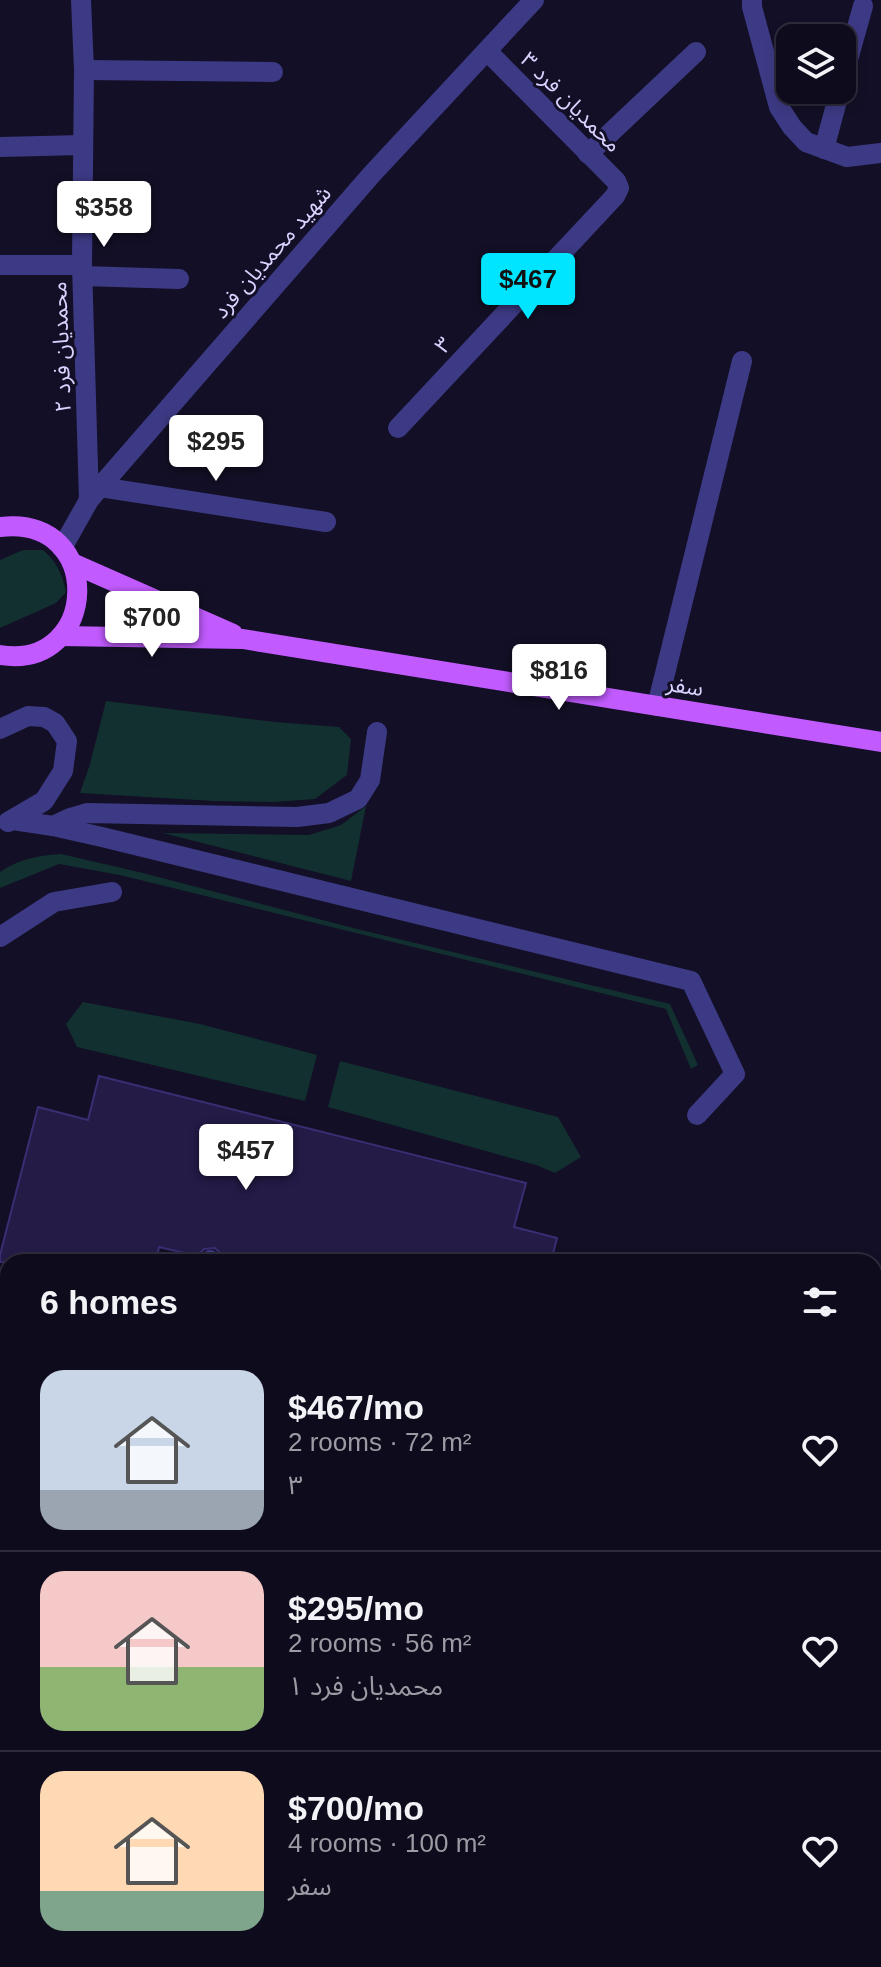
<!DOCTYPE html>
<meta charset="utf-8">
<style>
:root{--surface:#0e0b1c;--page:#1c1929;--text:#f1f3f6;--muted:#9b9ba3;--line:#2e2b3b;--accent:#00e5ff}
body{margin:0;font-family:Arial,"Noto Sans Arabic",sans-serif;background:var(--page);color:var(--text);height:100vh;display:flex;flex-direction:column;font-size:30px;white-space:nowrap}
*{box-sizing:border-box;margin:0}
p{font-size:26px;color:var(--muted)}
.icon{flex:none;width:44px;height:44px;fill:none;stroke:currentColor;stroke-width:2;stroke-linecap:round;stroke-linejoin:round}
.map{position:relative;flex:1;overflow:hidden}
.drawer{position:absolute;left:0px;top:1254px;width:882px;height:714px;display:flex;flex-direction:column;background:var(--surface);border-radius:24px 24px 0 0;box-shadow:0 4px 12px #0003,0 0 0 2px var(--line)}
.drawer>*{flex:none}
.fabs{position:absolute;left:776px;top:24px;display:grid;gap:16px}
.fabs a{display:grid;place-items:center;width:80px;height:80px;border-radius:16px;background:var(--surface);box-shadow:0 4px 12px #0003,0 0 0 2px var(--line);font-size:40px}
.price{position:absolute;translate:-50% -68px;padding:0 18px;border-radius:8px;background:#fff;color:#222;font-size:26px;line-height:52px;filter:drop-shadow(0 2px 4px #0008)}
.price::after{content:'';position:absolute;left:50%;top:48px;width:24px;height:18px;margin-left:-12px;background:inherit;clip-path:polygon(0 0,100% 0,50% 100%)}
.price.selected{background:var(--accent);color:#111}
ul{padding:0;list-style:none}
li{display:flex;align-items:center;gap:24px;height:200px;padding:0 40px}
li+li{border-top:2px solid var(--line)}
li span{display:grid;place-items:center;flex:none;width:224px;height:160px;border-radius:24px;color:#555}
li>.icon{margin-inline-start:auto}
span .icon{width:96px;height:96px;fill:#fffc;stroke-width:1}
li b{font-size:34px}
h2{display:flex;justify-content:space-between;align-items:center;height:96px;padding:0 40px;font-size:34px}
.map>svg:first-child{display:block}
</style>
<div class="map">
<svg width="881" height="1967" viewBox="0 0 881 1967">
<rect width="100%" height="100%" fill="#130f26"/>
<!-- green -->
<g fill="#12302f">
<path d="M 23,550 L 43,550 C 57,562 62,574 66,592 L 56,603 L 0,628 L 0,560 Z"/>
<path d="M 106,701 L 275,722 L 339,727 L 351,739 L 347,775 L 315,799 L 274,802 L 214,801 L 80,793 L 90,764 Z"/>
<path d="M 366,806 L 351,881 L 163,833 L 309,835 L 341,825 Z"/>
<path d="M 61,854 L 143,873 L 353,928 L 670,1004 L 698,1065 L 691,1069 L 666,1009 L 120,875 L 59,864 L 0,888 L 0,872 C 19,859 40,855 61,854 Z"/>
<path d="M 83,1002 L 200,1024 L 317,1055 L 305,1101 L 77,1047 L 66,1024 Z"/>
<path d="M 340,1061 L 558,1117 L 581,1157 L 555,1173 L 536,1165 L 328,1107 Z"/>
</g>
<!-- building -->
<path fill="#241b47" stroke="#3b2d73" stroke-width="2" d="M 99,1076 L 526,1183 L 514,1227 L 557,1238 L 551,1262 L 223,1262 L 221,1254 L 215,1248 L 204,1249 L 197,1256 L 159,1247 L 156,1262 L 0,1262 L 0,1255 L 38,1107 L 88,1120 Z"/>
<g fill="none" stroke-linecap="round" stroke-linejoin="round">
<!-- minor -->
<g stroke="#3d3a85" stroke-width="20">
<path d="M 81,0 L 84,70 L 82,265 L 89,500"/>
<path d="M 752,0 L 752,7 L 779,107 L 792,127 L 806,142 L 847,157 L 881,153"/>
<path d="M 84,70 L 273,72"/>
<path d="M 842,81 L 863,6"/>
<path d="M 0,147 L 82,145"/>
<path d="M 824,149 L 840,90"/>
<path d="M 588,154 L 696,52"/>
<path d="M 0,265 L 82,265"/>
<path d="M 83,276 L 179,279"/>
<path d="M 398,428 L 615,196 L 619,188 L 616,181 L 487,51"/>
<path d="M 100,487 L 326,522"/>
<path d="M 62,548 L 89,500 L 100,487 L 372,174 L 534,0"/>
<path d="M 657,706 L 742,361"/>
<path d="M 0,729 L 28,716 L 44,717 L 55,723 L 67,741 L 63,771 L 44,801 L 8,822"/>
<path d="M 13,820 L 53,826 L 102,837 L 691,981 L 735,1074 L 697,1115"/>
<path d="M 53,826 L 70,818 L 87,813 L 297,817 L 329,813 L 358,799 L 370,780 L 377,732"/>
<path d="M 0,937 L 54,902 L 112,892"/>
<path d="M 209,1262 L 210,1260"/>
<path d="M 874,1867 L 881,1868"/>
</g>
<!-- major -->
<g stroke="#c25bff" stroke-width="20">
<path d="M 0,527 C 106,514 100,671 0,655"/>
<path d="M 72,563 L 233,634"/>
<path d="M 61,636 L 243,639 L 881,742"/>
<path d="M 874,1345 L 881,1320"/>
<path d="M 874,1533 L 881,1507"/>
<path d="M 0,1815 L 8,1817"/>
<path d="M 0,1846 L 8,1848"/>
<path d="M 365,1960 L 427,1967"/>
<path d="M 680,1960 L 686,1967"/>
<path d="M 785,1960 L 808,1967"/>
<path d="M 853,1960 L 862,1967"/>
<path d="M 68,1967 L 89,1960"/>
<path d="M 711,1967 L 712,1960"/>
<path d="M 757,1967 L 759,1960"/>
</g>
</g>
<g text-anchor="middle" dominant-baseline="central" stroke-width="6" stroke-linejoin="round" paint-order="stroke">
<!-- street labels -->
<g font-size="22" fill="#d9d4ff" stroke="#130f26">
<text transform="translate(571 102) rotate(45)">۳ محمدیان فرد</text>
<text transform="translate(272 252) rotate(-49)">شهید محمدیان فرد</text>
<text transform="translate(443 345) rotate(-47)">۳</text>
<text transform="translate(61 347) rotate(-92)">۲ محمدیان فرد</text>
<text transform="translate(685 686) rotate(9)">سفر</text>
</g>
</g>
</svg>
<div class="fabs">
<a><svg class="icon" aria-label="layers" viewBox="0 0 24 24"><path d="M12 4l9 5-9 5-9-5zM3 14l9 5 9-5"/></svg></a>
</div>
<b class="price" style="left:104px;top:249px">$358</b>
<b class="price selected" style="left:528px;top:321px">$467</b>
<b class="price" style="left:216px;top:483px">$295</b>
<b class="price" style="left:152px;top:659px">$700</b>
<b class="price" style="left:559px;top:712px">$816</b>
<b class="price" style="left:246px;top:1192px">$457</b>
<section class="drawer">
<h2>6 homes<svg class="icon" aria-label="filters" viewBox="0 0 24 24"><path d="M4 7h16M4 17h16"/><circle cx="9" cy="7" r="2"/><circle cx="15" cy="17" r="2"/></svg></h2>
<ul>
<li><span style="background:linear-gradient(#c9d6e8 75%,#9aa5b1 0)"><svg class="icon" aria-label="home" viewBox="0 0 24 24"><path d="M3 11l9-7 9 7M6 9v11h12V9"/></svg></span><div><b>$467/mo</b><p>2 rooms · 72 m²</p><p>۳</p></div><svg class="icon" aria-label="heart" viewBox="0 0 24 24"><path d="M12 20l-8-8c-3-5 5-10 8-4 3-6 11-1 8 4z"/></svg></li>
<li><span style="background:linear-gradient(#f6c9c9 60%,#8fb573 0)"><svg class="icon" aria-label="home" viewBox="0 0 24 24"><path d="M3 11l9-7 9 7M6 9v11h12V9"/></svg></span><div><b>$295/mo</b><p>2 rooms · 56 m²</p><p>۱ محمدیان فرد</p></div><svg class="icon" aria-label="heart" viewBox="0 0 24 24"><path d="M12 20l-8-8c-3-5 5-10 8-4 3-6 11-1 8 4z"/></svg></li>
<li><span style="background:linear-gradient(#ffd9b3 75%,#7fa58c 0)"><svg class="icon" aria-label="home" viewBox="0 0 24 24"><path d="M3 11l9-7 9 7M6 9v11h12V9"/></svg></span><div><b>$700/mo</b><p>4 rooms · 100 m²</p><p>سفر</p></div><svg class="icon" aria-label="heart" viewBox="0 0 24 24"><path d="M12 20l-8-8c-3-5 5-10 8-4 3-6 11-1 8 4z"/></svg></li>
</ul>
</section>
</div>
